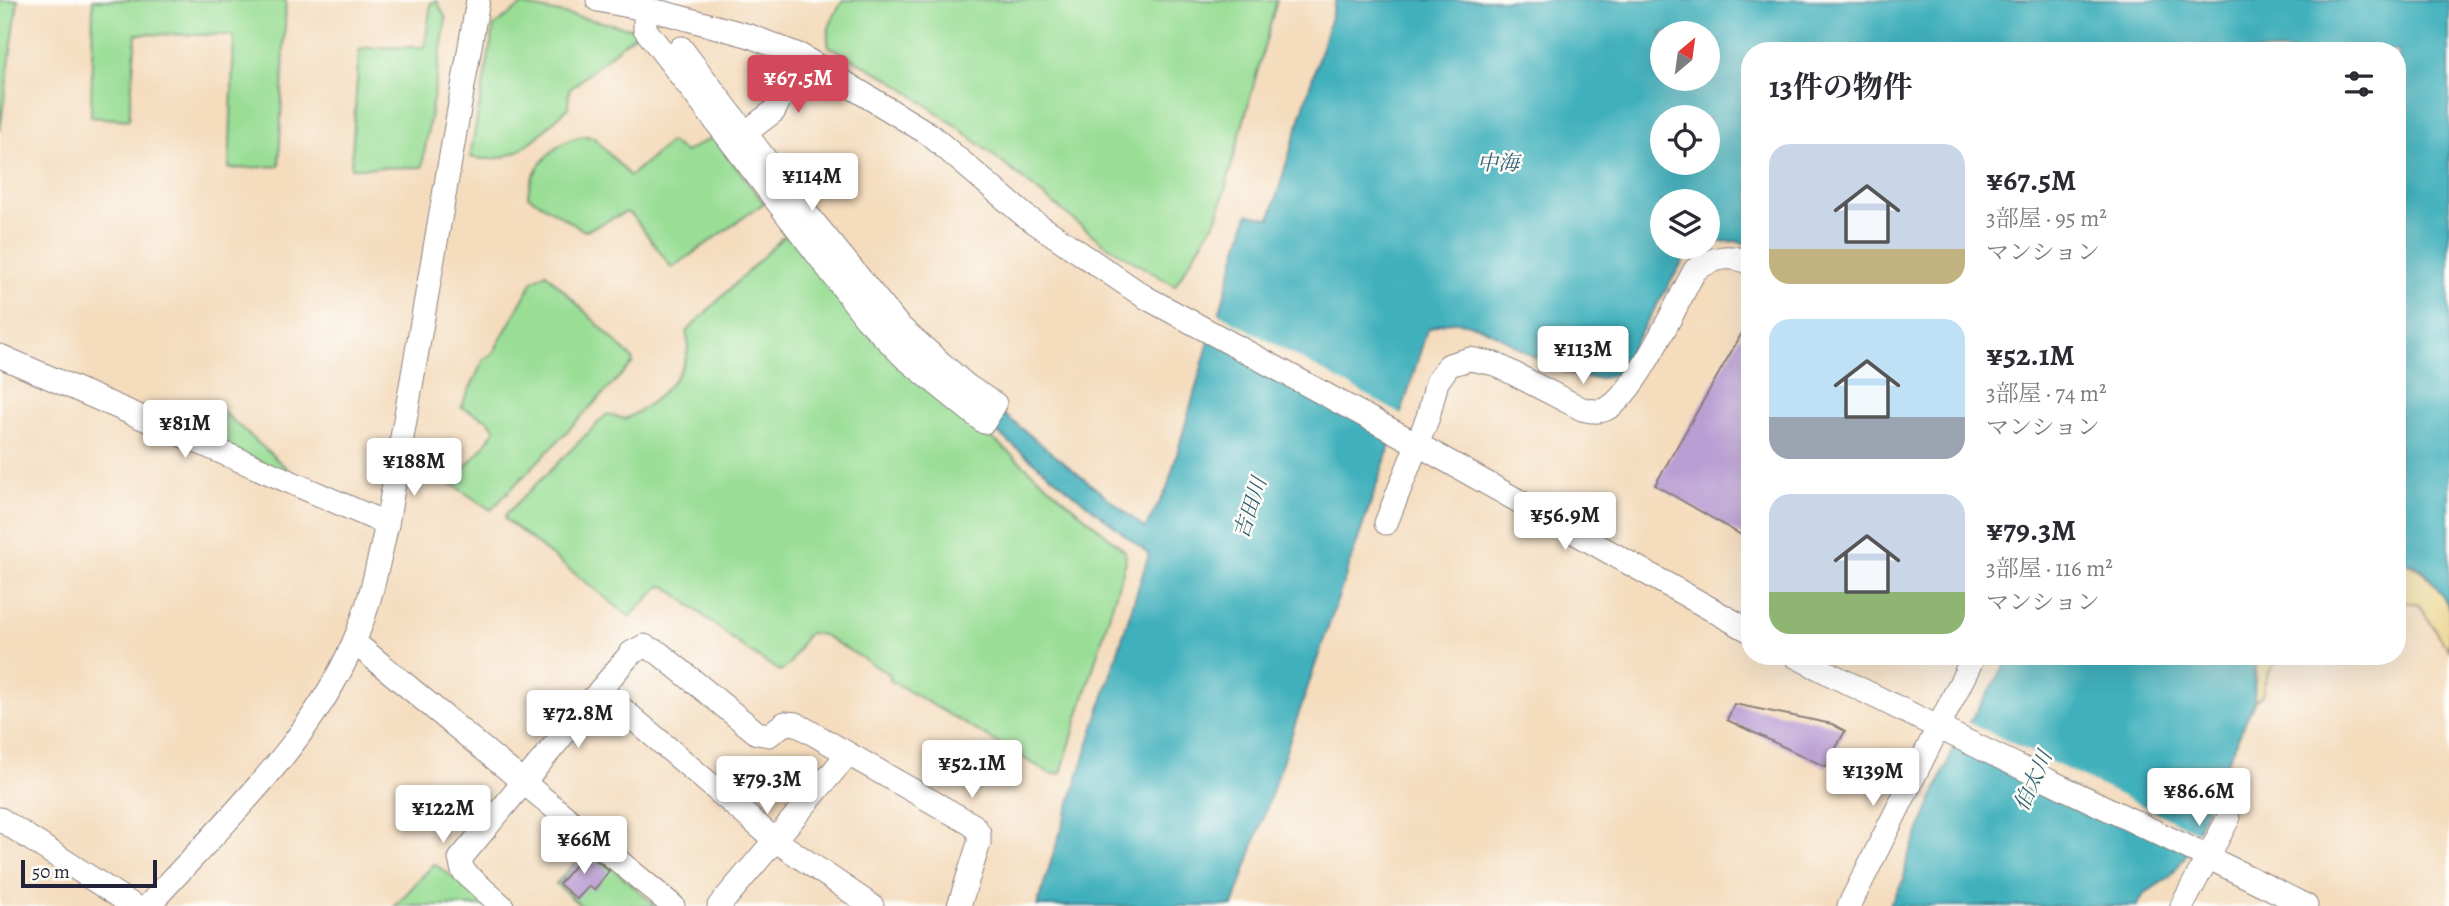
<!DOCTYPE html>
<html lang="ja">
<meta charset="utf-8">
<style>
:root{--surface:#fff;--page:#f7f7f7;--text:#2b2b33;--muted:#7c7c81;--accent:#d1495b}
body{margin:0;font-family:Alegreya,"Noto Serif JP",serif;background:var(--page);color:var(--text);height:100vh;display:flex;flex-direction:column;font-size:26px;white-space:nowrap}
*{box-sizing:border-box;margin:0}
p{font-size:23px;color:var(--muted)}
.icon{flex:none;width:38px;height:38px;fill:none;stroke:currentColor;stroke-width:2;stroke-linecap:round;stroke-linejoin:round}
.map{position:relative;flex:1;overflow:hidden}
.panel{position:absolute;left:1741px;top:42px;width:665px;height:623px;display:flex;flex-direction:column;background:var(--surface);border-radius:28px;box-shadow:0 7px 28px #0002}
.panel>*{flex:none}
.needle{width:46px;rotate:29deg}
.tools{position:absolute;left:1650px;top:21px;display:grid;gap:14px}
.tools a{display:grid;place-items:center;width:70px;height:70px;border-radius:50%;background:var(--surface);box-shadow:0 7px 28px #0002;font-size:35px}
.scale{position:absolute;left:21px;bottom:18px;width:136px;box-sizing:border-box;padding-left:7px;border:4px solid #22223b;border-top:0;font-size:19px;line-height:24px;white-space:nowrap;color:#22223b;-webkit-text-stroke:5px #fdfcf7;paint-order:stroke}
.price{position:absolute;translate:-50% -60px;padding:0 16px;border-radius:7px;background:#fff;color:#222;font-size:23px;line-height:46px;filter:drop-shadow(0 2px 4px #0008)}
.price::after{content:'';position:absolute;left:50%;top:42px;width:21px;height:16px;margin-left:-10px;background:inherit;clip-path:polygon(0 0,100% 0,50% 100%)}
.price.active{background:var(--accent);color:#fff}
ul{padding:0;list-style:none}
li{display:flex;align-items:center;gap:21px;height:175px;padding:0 28px}
li span{display:grid;place-items:center;flex:none;width:196px;height:140px;border-radius:21px;color:#555}
li>.icon{margin-inline-start:auto}
span .icon{width:84px;height:84px;fill:#fffc;stroke-width:1}
li b{font-size:30px}
h2{display:flex;justify-content:space-between;align-items:center;height:84px;padding:0 28px;font-size:30px}
.map>svg:first-child{display:block}
</style>
<div class="map">
<svg width="2449" height="906" viewBox="0 0 2449 906">
<rect width="100%" height="100%" fill="#fdfcf7"/>
<filter id="ink" filterUnits="userSpaceOnUse"><feTurbulence type="fractalNoise" baseFrequency=".0143" numOctaves="2"/><feDisplacementMap in="SourceGraphic" scale="14" xChannelSelector="R" yChannelSelector="G"/><feConvolveMatrix kernelMatrix="1 2 1 2 8 2 1 2 1" color-interpolation-filters="sRGB"/></filter>
<filter id="wash" filterUnits="userSpaceOnUse"><feTurbulence type="fractalNoise" baseFrequency=".00686" numOctaves="4" result="noise"/><feDisplacementMap in="SourceGraphic" scale="28" xChannelSelector="R" yChannelSelector="G"/><feGaussianBlur stdDeviation="1.57" result="paint"/><feColorMatrix in="noise" values="0 0 0 0 0 0 0 0 0 0 0 0 0 0 0 0 0 1.4 0 .05"/><feComposite in="paint" operator="in"/></filter>
<g filter="url(#wash)">
<rect width="100%" height="100%" fill="#f4dcbd"/>
<!-- green -->
<g fill="#9ade96" stroke="#5e8068" stroke-width="2">
<path d="M 0,0 L 18,0 L 0,130 Z"/>
<path d="M 93,0 L 286,0 L 279,166 L 229,169 L 234,39 L 231,35 L 136,34 L 129,120 L 91,117 Z"/>
<path d="M 843,0 L 1277,0 L 1217,218 L 1175,286 L 1104,244 L 959,128 L 890,79 L 829,46 C 824,29 835,15 843,0 Z"/>
<path d="M 437,1 L 446,19 L 422,167 L 351,168 L 359,51 L 364,48 L 425,47 L 431,2 Z"/>
<path d="M 522,5 L 634,29 L 636,33 L 569,90 L 568,108 C 536,136 516,168 470,157 L 494,26 Z"/>
<path d="M 584,136 L 593,137 L 630,176 L 670,142 L 685,152 L 713,137 L 764,203 L 672,268 L 632,215 L 626,212 L 585,231 L 528,196 C 530,168 556,140 584,136 Z"/>
<path d="M 784,236 L 792,239 L 866,331 L 1125,551 L 1126,561 L 1061,773 L 1051,774 L 890,680 L 889,674 L 823,635 L 810,633 L 806,636 L 789,665 L 780,671 L 748,651 L 667,587 L 660,586 L 630,617 L 505,519 L 506,514 L 607,414 L 625,419 C 654,405 698,367 686,332 Z"/>
<path d="M 546,273 L 632,358 L 633,363 L 491,510 L 450,483 L 483,448 L 495,429 L 488,420 L 461,407 L 484,359 L 493,353 L 533,281 Z"/>
<path d="M 212,402 L 299,479 L 181,425 Z"/>
<path d="M 589,847 L 656,906 L 581,906 L 556,884 Z"/>
<path d="M 434,864 L 468,887 L 488,906 L 395,906 Z"/>
</g>
<!-- sand -->
<g fill="#eeda9e" stroke="#887e6c" stroke-width="2">
<path d="M 2403,562 C 2424,569 2443,587 2449,610 C 2449,621 2449,638 2449,650 L 2418,604 L 2398,600 L 2398,563 Z"/>
<path d="M 2263,656 L 2284,656 C 2269,667 2265,678 2262,695 L 2254,702 L 2256,667 Z"/>
</g>
<!-- water -->
<g fill="#41b0bc" stroke="#32697c" stroke-width="2" fill-rule="evenodd">
<path d="M 1336,0 L 2449,0 L 2449,608 C 2437,587 2426,560 2398,562 L 2398,51 L 1750,51 L 1750,246 L 1736,241 L 1708,243 L 1708,201 L 1662,201 L 1662,247 L 1700,247 L 1683,261 L 1616,374 C 1550,401 1486,292 1427,330 L 1397,427 L 1215,328 L 1248,214 L 1270,218 ZM 1662,33 L 1708,33 L 1708,79 L 1662,79 ZM 1662,117 L 1708,117 L 1708,163 L 1662,163 Z"/>
<path d="M 1210,338 L 1393,437 L 1233,906 L 1037,906 L 1149,554 L 989,426 L 1001,412 L 1145,528 L 1167,489 Z"/>
<path d="M 2011,656 L 2261,656 L 2254,667 L 2254,702 L 2191,843 L 1963,733 Z"/>
<path d="M 1956,743 L 2188,852 L 2171,876 L 2144,894 L 2137,906 L 1889,906 L 1904,879 L 1907,859 Z"/>
</g>
<!-- pier -->
<g fill="#f4dcbd">
<path d="M 1216,312 L 1404,416 L 1400,429 L 1212,327 Z"/>
<path d="M 1966,721 L 2199,833 L 2194,845 L 1959,732 Z"/>
</g>
<g id="blocks">
<!-- building -->
<g fill="#b99dd3">
<path d="M 1750,319 L 1750,540 L 1655,485 Z"/>
<path d="M 1734,704 L 1832,724 L 1845,731 L 1826,767 L 1727,720 Z"/>
<path d="M 586,852 L 609,871 L 594,890 L 589,886 L 577,899 L 559,884 Z"/>
</g>
</g>
</g>
<g filter="url(#ink)">
<use href="#blocks" fill-opacity="0" stroke="#8b7f7c" stroke-width="2"/>
<g fill="none" stroke-linecap="round" stroke-linejoin="round">
<defs>
<g id="minor">
<path d="M 598,0 L 665,13 L 750,36 L 801,56 L 929,134 L 1024,215 L 1145,297 L 1417,444 L 1750,631"/>
<path d="M 645,9 L 645,29 L 866,318 L 904,357 L 984,422 L 995,404 L 967,386"/>
<path d="M 681,48 L 803,209 L 898,325 L 967,386 L 958,397"/>
<path d="M 744,134 L 774,111 L 801,56"/>
<path d="M 0,356 L 387,524"/>
<path d="M 1386,523 L 1428,417 L 1437,382 L 1449,365 L 1470,359 L 1495,364 L 1582,409 C 1590,411 1600,413 1608,408 C 1637,392 1677,302 1695,270 C 1715,257 1728,254 1750,263"/>
<path d="M 354,642 L 673,906"/>
<path d="M 1795,656 C 1963,743 2137,820 2306,906"/>
<path d="M 600,690 L 775,840 L 872,906"/>
<path d="M 0,819 L 134,906"/>
<path d="M 148,906 C 221,825 310,744 354,642 C 370,605 378,564 387,524 L 478,0"/>
<path d="M 502,906 L 463,871 L 460,859 L 631,653 L 644,646 L 659,653 L 757,733 L 769,735 L 785,723 L 796,724 L 973,825 L 979,833 L 979,843 L 959,906"/>
<path d="M 719,906 L 848,754"/>
<path d="M 1849,906 L 1974,656"/>
<path d="M 2182,906 L 2228,819"/>
</g>
</defs>
<!-- minor casing -->
<use href="#minor" stroke="#8b7f7c" stroke-width="25"/>
<!-- minor -->
<use href="#minor" stroke="#fff" stroke-width="23"/>
</g>
</g>
<g text-anchor="middle" dominant-baseline="central" stroke-width="5" stroke-linejoin="round" paint-order="stroke">
<!-- water labels -->
<g font-size="21" font-style="italic" fill="#306275" stroke="#fdfcf7">
<text x="1498" y="163">中海</text>
<text transform="translate(1250 508) rotate(-72)">吉田川</text>
<text transform="translate(2033 781) rotate(-66)">伯太川</text>
</g>
</g>
</svg>
<div class="tools">
<a><svg class="needle" viewBox="-14 -14 28 28"><path d="M0-13l5 13h-10z" fill="#e53935"/><path d="M0 13l5-13h-10z" fill="#7c7c81"/></svg></a>
<a><svg class="icon" aria-label="locate" viewBox="0 0 24 24"><circle cx="12" cy="12" r="6"/><path d="M12 2v4M12 18v4M2 12h4M18 12h4"/></svg></a>
<a><svg class="icon" aria-label="layers" viewBox="0 0 24 24"><path d="M12 4l9 5-9 5-9-5zM3 14l9 5 9-5"/></svg></a>
</div>
<div class="scale">50 m</div>
<b class="price active" style="left:798px;top:115px">¥67.5M</b>
<b class="price" style="left:812px;top:213px">¥114M</b>
<b class="price" style="left:1583px;top:386px">¥113M</b>
<b class="price" style="left:185px;top:460px">¥81M</b>
<b class="price" style="left:414px;top:498px">¥188M</b>
<b class="price" style="left:1565px;top:552px">¥56.9M</b>
<b class="price" style="left:578px;top:750px">¥72.8M</b>
<b class="price" style="left:972px;top:800px">¥52.1M</b>
<b class="price" style="left:1873px;top:808px">¥139M</b>
<b class="price" style="left:767px;top:816px">¥79.3M</b>
<b class="price" style="left:2199px;top:828px">¥86.6M</b>
<b class="price" style="left:443px;top:845px">¥122M</b>
<b class="price" style="left:584px;top:876px">¥66M</b>
<section class="panel">
<h2>13件の物件<svg class="icon" aria-label="filters" viewBox="0 0 24 24"><path d="M4 7h16M4 17h16"/><circle cx="9" cy="7" r="2"/><circle cx="15" cy="17" r="2"/></svg></h2>
<ul>
<li><span style="background:linear-gradient(#c9d6e8 75%,#c2b280 0)"><svg class="icon" aria-label="home" viewBox="0 0 24 24"><path d="M3 11l9-7 9 7M6 9v11h12V9"/></svg></span><div><b>¥67.5M</b><p>3部屋 · 95 m²</p><p>マンション</p></div></li>
<li><span style="background:linear-gradient(#bfe0f5 70%,#9aa5b1 0)"><svg class="icon" aria-label="home" viewBox="0 0 24 24"><path d="M3 11l9-7 9 7M6 9v11h12V9"/></svg></span><div><b>¥52.1M</b><p>3部屋 · 74 m²</p><p>マンション</p></div></li>
<li><span style="background:linear-gradient(#c9d6e8 70%,#8fb573 0)"><svg class="icon" aria-label="home" viewBox="0 0 24 24"><path d="M3 11l9-7 9 7M6 9v11h12V9"/></svg></span><div><b>¥79.3M</b><p>3部屋 · 116 m²</p><p>マンション</p></div></li>
</ul>
</section>
</div>
